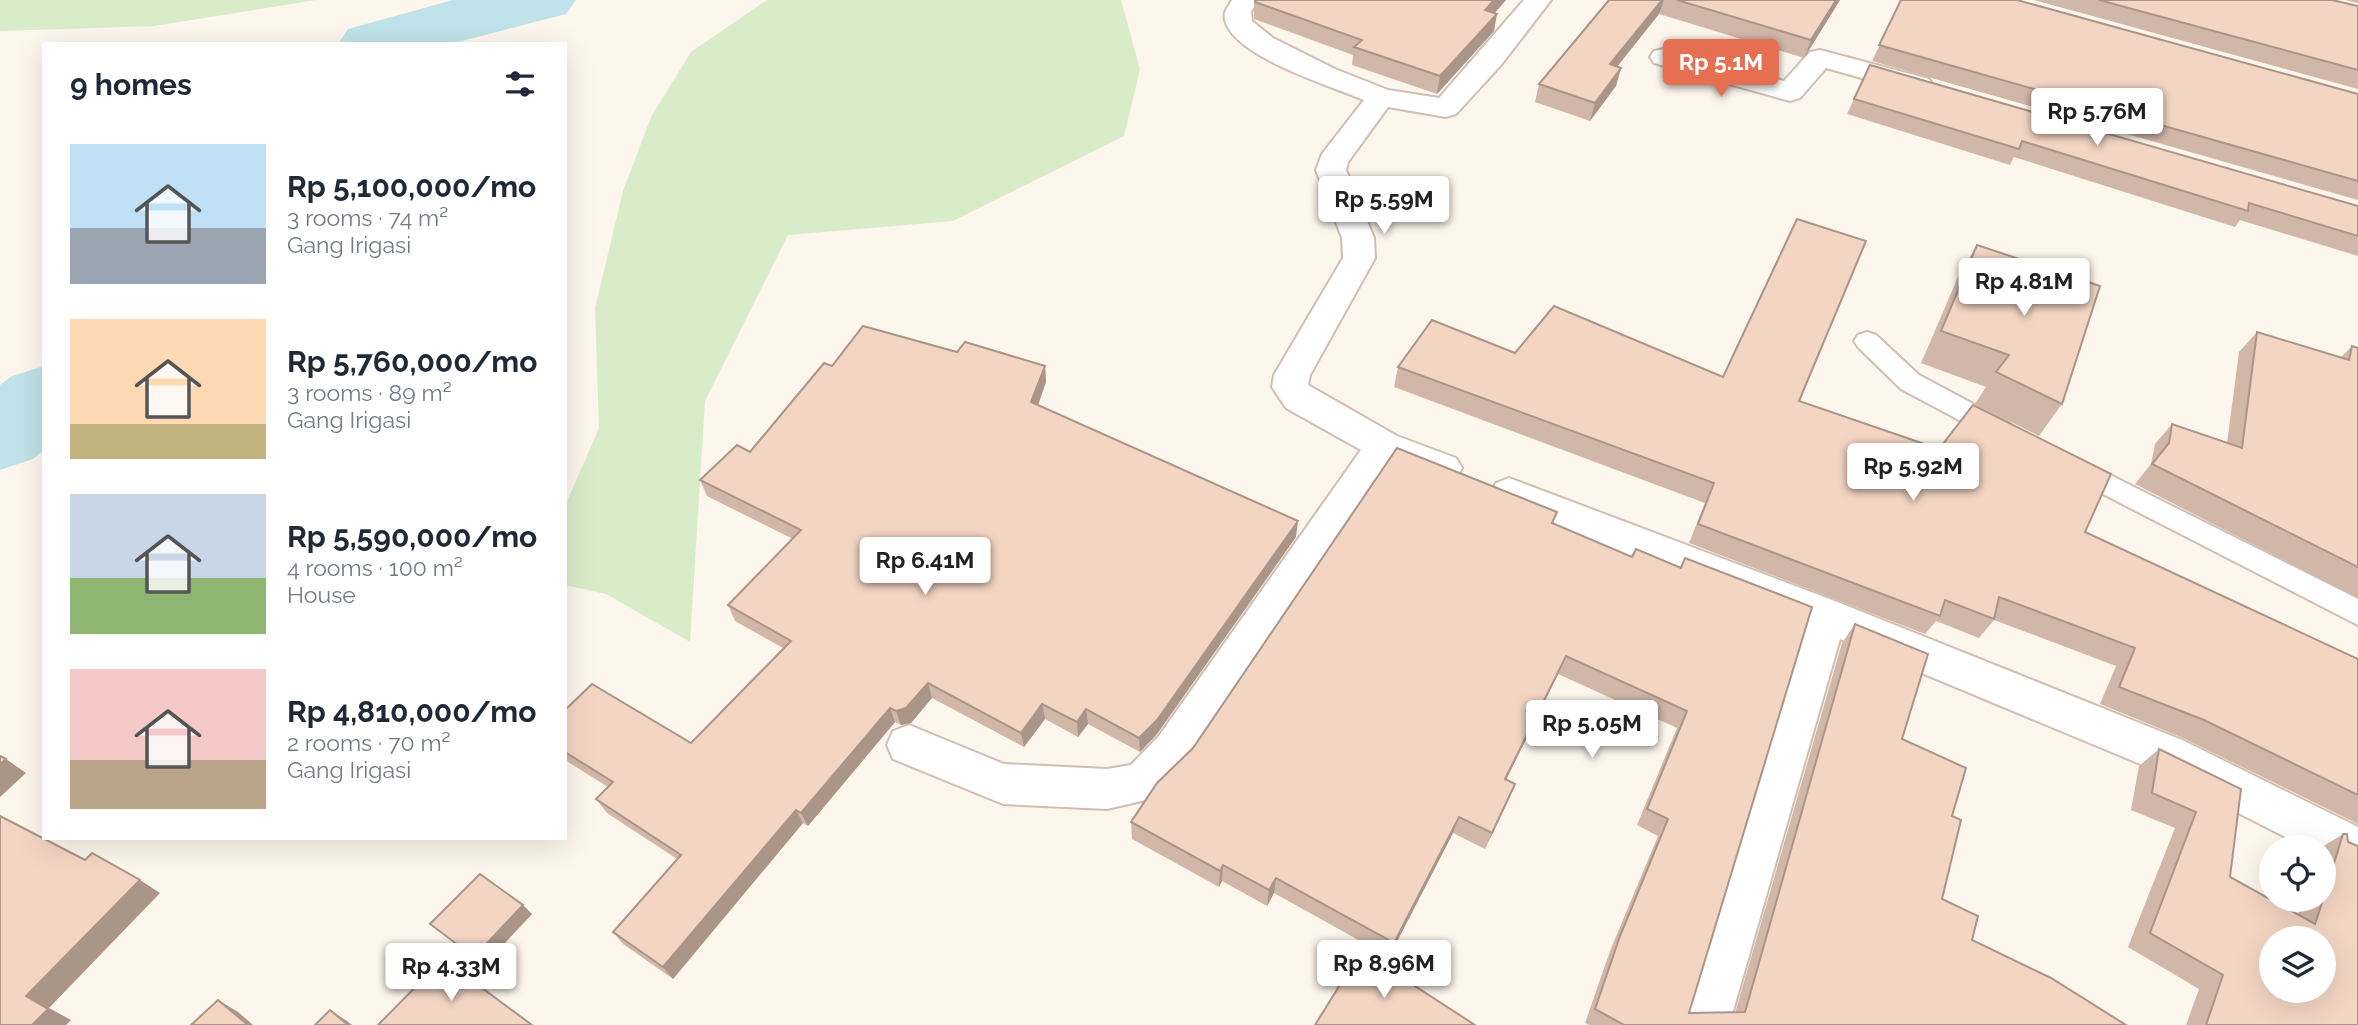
<!DOCTYPE html>
<meta charset="utf-8">
<style>
:root{--surface:#fff;--page:#f6f6f7;--text:#1f2937;--muted:#747a83;--accent:#e76f51}
body{margin:0;font-family:Raleway,sans-serif;background:var(--page);color:var(--text);height:100vh;display:flex;flex-direction:column;font-size:26px;white-space:nowrap}
*{box-sizing:border-box;margin:0}
p{font-size:23px;color:var(--muted)}
.icon{flex:none;width:38px;height:38px;fill:none;stroke:currentColor;stroke-width:2;stroke-linecap:round;stroke-linejoin:round}
.map{position:relative;flex:1;overflow:hidden}
.drawer{position:absolute;left:42px;top:42px;width:525px;height:798px;display:flex;flex-direction:column;background:var(--surface);border-radius:0px;box-shadow:0 7px 28px #0002}
.drawer>*{flex:none}
.controls{position:absolute;left:2259px;top:835px;display:grid;gap:14px}
.controls a{display:grid;place-items:center;width:77px;height:77px;border-radius:50%;background:var(--surface);box-shadow:0 7px 28px #0002;font-size:35px}
.price{position:absolute;translate:-50% -60px;padding:0 16px;border-radius:7px;background:#fff;color:#222;font-size:23px;line-height:46px;filter:drop-shadow(0 2px 4px #0008)}
.price::after{content:'';position:absolute;left:50%;top:42px;width:21px;height:16px;margin-left:-10px;background:inherit;clip-path:polygon(0 0,100% 0,50% 100%)}
.price.on{background:var(--accent);color:#fff}
ul{padding:0;list-style:none}
li{display:flex;align-items:center;gap:21px;height:175px;padding:0 28px}
li span{display:grid;place-items:center;flex:none;width:196px;height:140px;border-radius:0px;color:#555}
li>.icon{margin-inline-start:auto}
span .icon{width:84px;height:84px;fill:#fffc;stroke-width:1}
li b{font-size:30px}
h2{display:flex;justify-content:space-between;align-items:center;height:84px;padding:0 28px;font-size:30px}
.map>svg:first-child{display:block}
</style>
<div class="map">
<svg width="2358" height="1025" viewBox="0 0 2358 1025">
<rect width="100%" height="100%" fill="#fdf6ec"/>
<!-- green -->
<g fill="#d8ecc9">
<path d="M 0,0 L 316,0 L 154,26 L 0,31 Z"/>
<path d="M 767,0 L 1121,0 L 1140,69 L 1124,136 L 953,221 L 788,235 L 705,401 L 690,642 L 606,594 L 565,585 L 565,506 L 599,428 L 595,308 L 623,191 L 651,117 L 691,52 Z"/>
</g>
<g fill="none" stroke-linecap="round" stroke-linejoin="round">
<!-- river -->
<g fill="#bfe3e8" fill-rule="evenodd">
<path d="M 453,0 L 576,0 L 566,14 L 450,44 L 338,44 L 348,29 Z"/>
<path d="M 44,366 L 44,450 L 33,459 L 0,470 L 0,385 L 12,376 Z"/>
</g>
<defs>
<g id="lane">
<path d="M 1867,332 L 1876,335 L 1919,375 L 2009,423 L 2013,430 L 2009,437 L 2000,440 L 1991,437 L 1901,389 L 1858,347 L 1854,341 L 1858,335 Z"/>
<path d="M 2074,457 L 2358,599 L 2358,625 L 2064,474 L 2060,467 L 2064,460 Z"/>
</g>
<g id="street">
<path d="M 1232,0 L 1258,0 L 1251,12 L 1252,21 L 1273,38 L 1335,69 L 1388,90 L 1439,98 L 1524,0 L 1551,0 L 1501,65 L 1456,114 L 1446,117 L 1388,107 L 1348,162 L 1346,170 L 1374,238 L 1375,258 L 1310,375 L 1308,385 L 1397,436 L 1456,458 L 1462,468 L 1456,478 L 1443,482 L 1392,464 L 1191,764 L 1159,797 L 1107,809 L 1003,804 L 893,759 L 887,745 L 893,731 L 909,725 L 1004,764 L 1107,769 L 1131,765 L 1159,736 L 1361,450 L 1286,408 L 1272,387 L 1274,375 L 1343,258 L 1342,238 L 1316,170 L 1322,154 L 1364,100 C 1331,86 1234,57 1225,20 C 1223,12 1228,7 1232,0 Z"/>
<path d="M 1664,49 L 1784,81 L 1810,52 L 1820,50 L 1929,79 L 1933,85 L 1929,91 L 1919,94 L 1826,68 L 1800,98 L 1790,101 L 1654,63 L 1650,57 L 1654,51 Z"/>
<path d="M 1509,478 L 1840,603 L 2182,740 L 2358,827 L 2358,872 L 2324,856 L 2324,847 L 2305,847 L 2150,768 L 1840,639 L 1729,1025 L 1679,1025 L 1803,624 L 1496,503 L 1490,493 L 1496,483 Z"/>
</g>
</defs>
<!-- lane casing -->
<use href="#lane" stroke="#d1beb0" stroke-width="4"/>
<!-- street casing -->
<use href="#street" stroke="#d1beb0" stroke-width="4"/>
<!-- lane -->
<use href="#lane" fill="#fff" fill-rule="evenodd"/>
<!-- street -->
<use href="#street" fill="#fff" fill-rule="evenodd"/>
</g>
<!-- wall -->
<g fill="#d1b7a8">
<path d="M 1254,0 L 1506,0 L 1495,13 L 1494,31 L 1437,94 L 1352,65 L 1353,55 L 1254,19 Z"/>
<path d="M 1609,0 L 1840,0 L 1804,58 L 1659,14 L 1617,66 L 1616,86 L 1590,121 L 1535,102 L 1539,84 Z"/>
<path d="M 1901,0 L 2358,94 L 2358,200 L 1872,61 Z"/>
<path d="M 2034,0 L 2332,0 L 2358,6 L 2358,89 Z"/>
<path d="M 2345,0 L 2358,0 L 2358,3 Z"/>
<path d="M 1870,65 L 2358,206 L 2358,256 L 2240,220 L 2235,227 L 2014,157 L 2010,165 L 1847,114 Z"/>
<path d="M 1977,245 L 2062,404 L 2039,436 L 1975,404 L 1986,387 L 1921,363 L 1958,277 Z"/>
<path d="M 2257,332 L 2340,358 L 2352,346 L 2358,348 L 2358,598 L 2135,484 L 2151,464 L 2155,444 L 2172,424 L 2227,443 L 2239,352 Z"/>
<path d="M 957,352 L 1045,366 L 1046,382 L 1038,405 L 1296,537 L 1157,734 L 1140,752 L 1088,724 L 1078,737 L 1045,719 L 1024,747 L 932,698 L 911,723 L 901,725 L 895,722 L 808,826 L 803,823 L 673,979 L 623,944 L 613,932 L 677,859 L 607,813 L 596,799 L 608,787 L 565,760 L 565,710 L 691,743 L 783,648 L 735,621 L 728,605 L 793,539 L 707,496 L 700,480 L 750,452 L 832,366 Z"/>
<path d="M 1515,353 L 1723,377 L 1799,401 L 2085,532 L 2358,659 L 2358,824 L 2183,738 L 2100,704 L 2116,666 L 1994,620 L 1979,638 L 1936,621 L 1925,634 L 1689,543 L 1705,503 L 1394,387 L 1398,367 Z"/>
<path d="M 1557,512 L 1553,523 L 1632,557 L 1680,567 L 1685,558 L 1812,607 L 1689,1013 L 1735,1013 L 1842,643 L 1855,624 L 1902,739 L 1952,816 L 1942,899 L 1972,940 L 2126,1025 L 1589,1025 L 1585,1023 L 1610,951 L 1658,836 L 1637,825 L 1677,728 L 1558,674 L 1506,780 L 1515,784 L 1485,849 L 1453,833 L 1389,957 L 1274,893 L 1267,906 L 1222,881 L 1219,887 L 1132,839 L 1131,822 Z"/>
<path d="M 2159,749 L 2241,789 L 2230,877 L 2298,914 L 2302,900 L 2324,900 L 2324,847 L 2322,847 L 2343,834 L 2348,842 L 2358,1025 L 2186,1025 L 2199,989 L 2128,947 L 2175,828 L 2131,810 L 2139,766 Z"/>
<path d="M 532,914 L 484,965 L 430,924 Z"/>
</g>
<!-- shaded-wall -->
<g fill="#aa9588">
<path d="M 1494,0 L 1506,0 L 1482,27 L 1485,10 Z"/>
<path d="M 1662,0 L 1664,0 L 1659,14 L 1605,82 L 1610,64 Z"/>
<path d="M 1836,0 L 1840,0 L 1804,58 L 1811,40 Z"/>
<path d="M 1497,14 L 1494,31 L 1437,94 L 1440,76 Z"/>
<path d="M 1621,68 L 1616,86 L 1590,121 L 1595,103 Z"/>
<path d="M 1045,366 L 1046,382 L 1033,419 L 1031,402 Z"/>
<path d="M 1298,521 L 1296,537 L 1157,734 L 1140,752 L 1139,738 Z"/>
<path d="M 1566,656 L 1558,674 L 1498,796 L 1505,779 Z"/>
<path d="M 928,683 L 932,698 L 911,723 L 901,725 L 896,711 Z"/>
<path d="M 1042,704 L 1045,719 L 1024,747 L 1021,733 Z"/>
<path d="M 890,708 L 895,722 L 808,826 L 801,813 Z"/>
<path d="M 1086,709 L 1088,724 L 1078,737 L 1077,722 Z"/>
<path d="M 6,759 L 26,773 L 0,797 L 0,764 Z"/>
<path d="M 1515,784 L 1508,801 L 1485,849 L 1492,833 Z"/>
<path d="M 796,810 L 803,823 L 673,979 L 663,967 Z"/>
<path d="M 1459,817 L 1453,833 L 1389,957 L 1394,943 Z"/>
<path d="M 1223,865 L 1222,881 L 1219,887 L 1220,871 Z"/>
<path d="M 1276,878 L 1274,893 L 1267,906 L 1269,890 Z"/>
<path d="M 140,880 L 160,893 L 49,1008 L 71,1020 L 66,1025 L 32,1025 L 26,996 Z"/>
<path d="M 523,905 L 532,914 L 484,965 L 474,957 Z"/>
<path d="M 218,1000 L 238,1012 L 253,1025 L 248,1025 Z"/>
<path d="M 330,1010 L 347,1021 L 352,1025 L 348,1025 Z"/>
</g>
<!-- building -->
<g fill="#f3d5c3" stroke="#aa9588" stroke-width="2" fill-rule="evenodd">
<path d="M 1255,0 L 1494,0 L 1485,10 L 1497,14 L 1440,76 L 1354,47 L 1362,40 L 1255,2 Z"/>
<path d="M 1609,0 L 1662,0 L 1610,64 L 1621,68 L 1595,103 L 1539,84 Z"/>
<path d="M 1677,0 L 1836,0 L 1811,40 Z"/>
<path d="M 1901,0 L 2017,0 L 2358,94 L 2358,181 L 1879,45 Z"/>
<path d="M 2099,0 L 2332,0 L 2358,6 L 2358,70 Z"/>
<path d="M 1870,65 L 2358,206 L 2358,236 L 2249,203 L 2248,211 L 2022,141 L 2019,149 L 1854,99 Z"/>
<path d="M 1797,219 L 1866,241 L 1799,401 L 1939,449 L 1973,405 L 2111,474 L 2085,532 L 2358,659 L 2358,795 L 2204,720 L 2119,687 L 2135,648 L 1999,597 L 1994,619 L 1945,600 L 1940,616 L 1698,524 L 1714,483 L 1398,367 L 1432,320 L 1515,353 L 1554,306 L 1723,377 Z"/>
<path d="M 1977,245 L 2100,286 L 2062,404 L 1996,372 L 2009,355 L 1941,331 Z"/>
<path d="M 863,326 L 957,352 L 965,342 L 1045,366 L 1031,402 L 1298,521 L 1157,720 L 1139,738 L 1086,709 L 1077,722 L 1042,704 L 1021,733 L 928,683 L 906,708 L 896,711 L 890,708 L 801,813 L 796,810 L 663,967 L 613,932 L 681,855 L 596,799 L 613,782 L 565,752 L 565,710 L 592,684 L 691,743 L 791,641 L 728,605 L 801,530 L 700,480 L 737,445 L 750,452 L 824,363 L 832,366 Z"/>
<path d="M 2257,332 L 2349,360 L 2352,346 L 2358,348 L 2358,567 L 2152,464 L 2169,443 L 2172,424 L 2242,448 Z"/>
<path d="M 1397,448 L 1557,512 L 1552,523 L 1632,557 L 1636,549 L 1681,568 L 1685,558 L 1812,607 L 1689,1013 L 1745,1012 L 1855,624 L 1928,654 L 1902,739 L 1966,768 L 1952,816 L 1961,820 L 1942,899 L 1978,916 L 1972,940 L 2051,978 L 2126,1025 L 1624,1025 L 1595,1009 L 1620,936 L 1668,819 L 1647,809 L 1687,711 L 1566,656 L 1505,779 L 1515,784 L 1492,833 L 1459,817 L 1394,943 L 1276,878 L 1269,890 L 1223,865 L 1220,871 L 1131,822 L 1157,783 L 1193,748 Z"/>
<path d="M 2159,749 L 2241,789 L 2230,877 L 2315,924 L 2323,900 L 2324,900 L 2324,896 L 2343,834 L 2347,834 L 2348,842 L 2358,846 L 2358,1025 L 2206,1025 L 2223,975 L 2150,933 L 2196,812 L 2152,793 ZM 2272,938 L 2324,938 L 2324,990 L 2272,990 Z"/>
<path d="M 0,756 L 6,759 L 0,764 Z"/>
<path d="M 0,816 L 85,860 L 92,853 L 140,880 L 26,996 L 48,1009 L 32,1025 L 0,1025 Z"/>
<path d="M 480,874 L 523,905 L 474,957 L 430,924 Z"/>
<path d="M 1361,951 L 1475,1025 L 1315,1025 Z"/>
<path d="M 443,959 L 532,1025 L 378,1025 Z"/>
<path d="M 218,1000 L 248,1025 L 191,1025 Z"/>
<path d="M 330,1010 L 348,1025 L 315,1025 Z"/>
</g>
</svg>
<div class="controls">
<a><svg class="icon" aria-label="locate" viewBox="0 0 24 24"><circle cx="12" cy="12" r="6"/><path d="M12 2v4M12 18v4M2 12h4M18 12h4"/></svg></a>
<a><svg class="icon" aria-label="layers" viewBox="0 0 24 24"><path d="M12 4l9 5-9 5-9-5zM3 14l9 5 9-5"/></svg></a>
</div>
<b class="price on" style="left:1721px;top:99px">Rp 5.1M</b>
<b class="price" style="left:2097px;top:148px">Rp 5.76M</b>
<b class="price" style="left:1384px;top:236px">Rp 5.59M</b>
<b class="price" style="left:2024px;top:318px">Rp 4.81M</b>
<b class="price" style="left:1913px;top:503px">Rp 5.92M</b>
<b class="price" style="left:925px;top:597px">Rp 6.41M</b>
<b class="price" style="left:1592px;top:760px">Rp 5.05M</b>
<b class="price" style="left:1384px;top:1000px">Rp 8.96M</b>
<b class="price" style="left:451px;top:1003px">Rp 4.33M</b>
<section class="drawer">
<h2>9 homes<svg class="icon" aria-label="filters" viewBox="0 0 24 24"><path d="M4 7h16M4 17h16"/><circle cx="9" cy="7" r="2"/><circle cx="15" cy="17" r="2"/></svg></h2>
<ul>
<li><span style="background:linear-gradient(#bfe0f5 60%,#9aa5b1 0)"><svg class="icon" aria-label="home" viewBox="0 0 24 24"><path d="M3 11l9-7 9 7M6 9v11h12V9"/></svg></span><div><b>Rp 5,100,000/mo</b><p>3 rooms · 74 m²</p><p>Gang Irigasi</p></div></li>
<li><span style="background:linear-gradient(#ffd9b3 75%,#c2b280 0)"><svg class="icon" aria-label="home" viewBox="0 0 24 24"><path d="M3 11l9-7 9 7M6 9v11h12V9"/></svg></span><div><b>Rp 5,760,000/mo</b><p>3 rooms · 89 m²</p><p>Gang Irigasi</p></div></li>
<li><span style="background:linear-gradient(#c9d6e8 60%,#8fb573 0)"><svg class="icon" aria-label="home" viewBox="0 0 24 24"><path d="M3 11l9-7 9 7M6 9v11h12V9"/></svg></span><div><b>Rp 5,590,000/mo</b><p>4 rooms · 100 m²</p><p>House</p></div></li>
<li><span style="background:linear-gradient(#f6c9c9 65%,#b9a48a 0)"><svg class="icon" aria-label="home" viewBox="0 0 24 24"><path d="M3 11l9-7 9 7M6 9v11h12V9"/></svg></span><div><b>Rp 4,810,000/mo</b><p>2 rooms · 70 m²</p><p>Gang Irigasi</p></div></li>
</ul>
</section>
</div>
